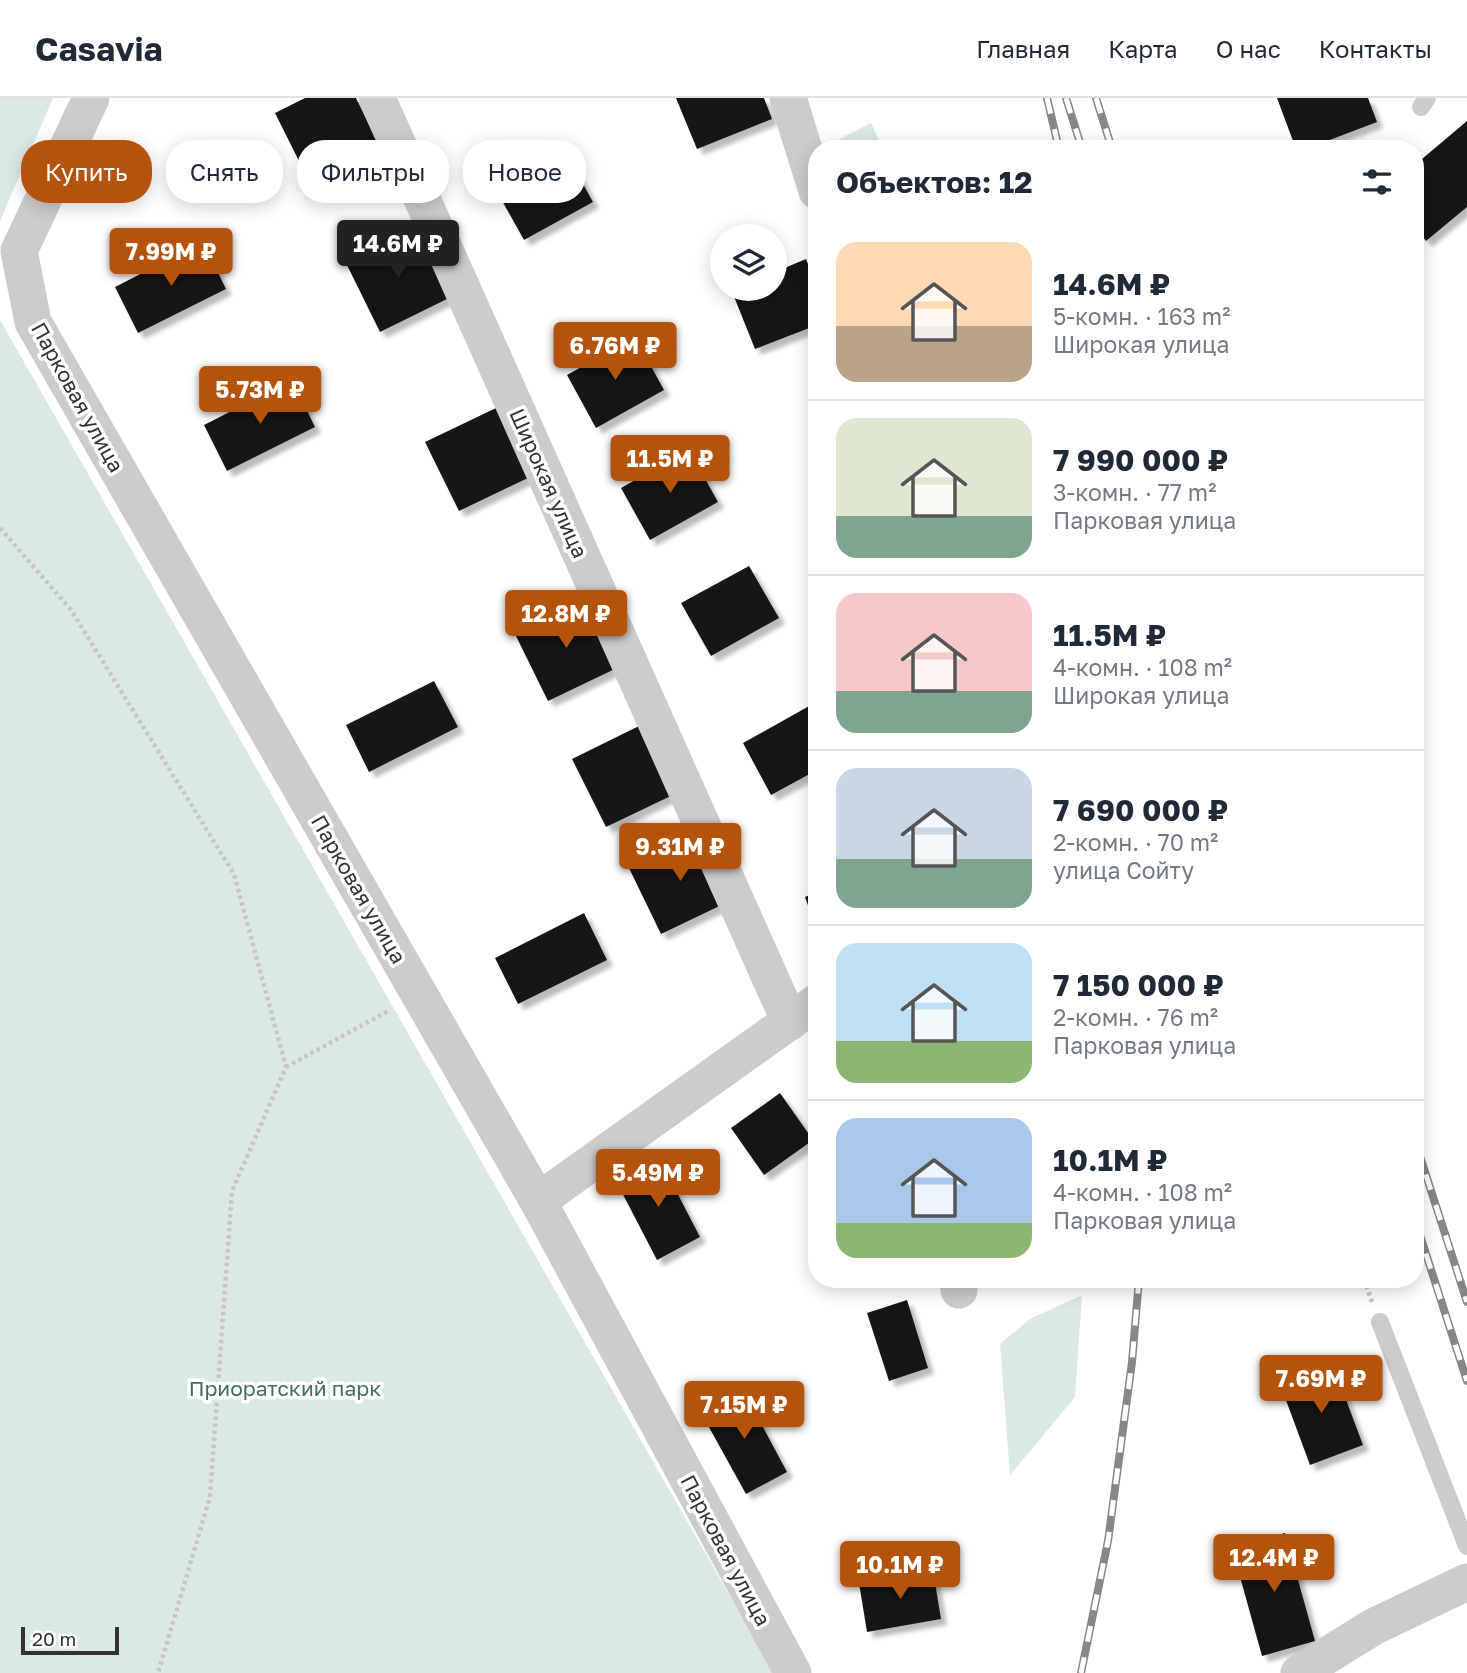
<!DOCTYPE html>
<html lang="ru">
<meta charset="utf-8">
<style>
:root{--surface:#fff;--page:#f6f6f7;--text:#1f2937;--muted:#747a83;--line:#e0e1e3;--accent:#b45309}
body{margin:0;font-family:"Golos Text",sans-serif;background:var(--page);color:var(--text);height:100vh;display:flex;flex-direction:column;font-size:26px;white-space:nowrap}
*{box-sizing:border-box;margin:0}
p{font-size:23px;color:var(--muted)}
.icon{flex:none;width:38px;height:38px;fill:none;stroke:currentColor;stroke-width:2;stroke-linecap:round;stroke-linejoin:round}
.map{position:relative;flex:1;overflow:hidden}
.drawer{position:absolute;left:808px;top:42px;width:616px;height:1148px;display:flex;flex-direction:column;background:var(--surface);border-radius:28px;box-shadow:0 4px 18px #0003}
.drawer>*{flex:none}
.top-card{position:absolute;left:21px;top:42px;width:665px;height:63px;display:flex;gap:14px}
.fabs{position:absolute;left:710px;top:126px;display:grid;gap:14px}
.fabs a{display:grid;place-items:center;width:77px;height:77px;border-radius:50%;background:var(--surface);box-shadow:0 4px 18px #0003;font-size:35px}
.scale{position:absolute;left:21px;bottom:18px;width:98px;box-sizing:border-box;padding-left:7px;border:4px solid #323232;border-top:0;font-size:19px;line-height:24px;white-space:nowrap;color:#323232;-webkit-text-stroke:5px #fff;paint-order:stroke}
.price{position:absolute;translate:-50% -60px;padding:0 16px;border-radius:7px;background:var(--accent);color:#fff;font-size:23px;line-height:46px;filter:drop-shadow(0 2px 4px #0008)}
.price::after{content:'';position:absolute;left:50%;top:42px;width:21px;height:16px;margin-left:-10px;background:inherit;clip-path:polygon(0 0,100% 0,50% 100%)}
.price.selected{background:#222;color:#fff}
ul{padding:0;list-style:none}
li{display:flex;align-items:center;gap:21px;height:175px;padding:0 28px}
li+li{border-top:2px solid var(--line)}
li span{display:grid;place-items:center;flex:none;width:196px;height:140px;border-radius:21px;color:#555}
li>.icon{margin-inline-start:auto}
span .icon{width:84px;height:84px;fill:#fffc;stroke-width:1}
li b{font-size:30px}
h2{display:flex;justify-content:space-between;align-items:center;height:84px;padding:0 28px;font-size:30px}
.tag{padding:0 24px;border-radius:28px;background:var(--surface);box-shadow:0 4px 18px #0003;font-size:24px;line-height:63px}
.tag.selected{background:var(--accent);color:#fff}
header{display:flex;align-items:center;gap:42px;box-sizing:border-box;height:98px;padding:0 35px;background:var(--surface);border-bottom:2px solid var(--line)}
header strong{font-size:33px}
nav{display:flex;gap:38px;margin-inline-start:auto;font-size:24px}
.map>svg:first-child{display:block}
</style>
<header>
<strong>Casavia</strong>
<nav><a>Главная</a><a>Карта</a><a>О нас</a><a>Контакты</a></nav>
</header>
<div class="map">
<svg width="1467" height="1575" viewBox="0 0 1467 1575">
<defs>
<filter id="shadow"><feDropShadow dx="6" dy="6" stdDeviation="2" flood-color="#0004"/></filter>
</defs>
<rect width="100%" height="100%" fill="#fff"/>
<!-- green -->
<g fill="#dbe9e5">
<path d="M 0,0 L 53,0 L 0,123 Z"/>
<path d="M 871,25 L 883,51 L 826,51 L 826,48 Z"/>
<path d="M 0,222 L 774,1575 L 0,1575 Z"/>
<path d="M 1082,1197 L 1075,1299 L 1010,1377 L 1000,1246 L 1030,1221 Z"/>
</g>
<!-- building -->
<g fill="#191919" filter="url(#shadow)">
<path d="M 305,0 L 356,0 L 380,49 L 309,83 L 275,15 Z"/>
<path d="M 676,0 L 764,0 L 772,21 L 697,51 Z"/>
<path d="M 1277,0 L 1368,0 L 1377,24 L 1306,51 L 1296,51 Z"/>
<path d="M 1467,23 L 1467,109 L 1426,143 L 1416,130 L 1416,66 Z"/>
<path d="M 564,52 L 593,104 L 524,142 L 495,90 Z"/>
<path d="M 417,130 L 451,199 L 380,234 L 346,165 Z"/>
<path d="M 203,144 L 226,191 L 138,235 L 115,189 Z"/>
<path d="M 806,161 L 817,189 L 817,227 L 755,251 L 731,191 L 775,191 L 775,174 Z"/>
<path d="M 635,239 L 664,292 L 596,330 L 567,277 Z"/>
<path d="M 292,282 L 315,329 L 227,373 L 204,327 Z"/>
<path d="M 496,310 L 530,379 L 459,413 L 425,344 Z"/>
<path d="M 689,352 L 718,404 L 650,442 L 621,390 Z"/>
<path d="M 749,468 L 779,520 L 711,558 L 681,505 Z"/>
<path d="M 585,500 L 619,569 L 548,603 L 514,534 Z"/>
<path d="M 434,583 L 458,629 L 369,674 L 346,627 Z"/>
<path d="M 811,607 L 817,619 L 817,672 L 771,697 L 743,645 Z"/>
<path d="M 643,626 L 677,695 L 606,729 L 572,661 Z"/>
<path d="M 698,733 L 732,802 L 661,836 L 628,768 Z"/>
<path d="M 817,794 L 817,833 L 805,799 Z"/>
<path d="M 584,815 L 607,862 L 518,906 L 495,860 Z"/>
<path d="M 780,995 L 813,1042 L 764,1077 L 731,1030 Z"/>
<path d="M 659,1060 L 700,1139 L 657,1162 L 616,1083 Z"/>
<path d="M 907,1202 L 928,1270 L 889,1283 L 867,1215 Z"/>
<path d="M 1333,1267 L 1363,1347 L 1310,1367 L 1280,1286 Z"/>
<path d="M 742,1290 L 787,1374 L 746,1396 L 700,1313 Z"/>
<path d="M 1285,1435 L 1315,1543 L 1262,1558 L 1232,1450 Z"/>
<path d="M 933,1472 L 941,1521 L 867,1534 L 859,1485 Z"/>
</g>
<g fill="none" stroke-linecap="round" stroke-linejoin="round">
<!-- path -->
<g stroke="#c6c6c6" stroke-width="4.5" stroke-dasharray="3.5 3.5" stroke-linecap="butt">
<path d="M 0,430 L 71,512 L 234,776 L 286,969 L 232,1093 L 210,1399 L 158,1575"/>
<path d="M 286,969 L 390,912"/>
<path d="M 1364,1181 L 1372,1204"/>
</g>
<!-- service -->
<g stroke="#ccc" stroke-width="18">
<path d="M 1421,9 L 1427,0"/>
<path d="M 1380,1224 L 1467,1448"/>
</g>
<!-- minor -->
<g stroke="#ccc" stroke-width="37">
<path d="M 91,0 L 19,153 L 33,224 L 538,1103 L 793,1575"/>
<path d="M 377,0 L 790,924"/>
<path d="M 788,0 L 817,93"/>
<path d="M 538,1103 L 817,904"/>
<path d="M 958,1181 L 959,1192"/>
<path d="M 1299,1575 L 1373,1529 L 1467,1484"/>
</g>
<defs>
<g id="rail">
<path d="M 1047,0 L 1059,51"/>
<path d="M 1066,0 L 1082,51"/>
<path d="M 1096,0 L 1112,51"/>
<path d="M 1416,1046 L 1467,1204"/>
<path d="M 1416,1125 L 1467,1283"/>
<path d="M 1081,1575 L 1108,1443 L 1132,1264 L 1139,1181"/>
</g>
</defs>
<!-- rail casing -->
<use href="#rail" stroke="#878787" stroke-width="8"/>
<!-- rail -->
<use href="#rail" stroke="#fff" stroke-width="5" stroke-dasharray="16" stroke-linecap="butt"/>
</g>
<g text-anchor="middle" dominant-baseline="central" stroke-width="7" stroke-linejoin="round" paint-order="stroke">
<!-- street labels -->
<g font-size="21" fill="#323232" stroke="#fff">
<text transform="translate(78 299) rotate(61)">Парковая улица</text>
<text transform="translate(549 385) rotate(66)">Широкая улица</text>
<text transform="translate(359 791) rotate(60)">Парковая улица</text>
<text transform="translate(726 1452) rotate(62)">Парковая улица</text>
</g>
<!-- park labels -->
<g font-size="21" fill="#3f6e63" stroke="#fff">
<text x="285" y="1290">Приоратский парк</text>
</g>
</g>
</svg>
<div class="fabs">
<a><svg class="icon" aria-label="layers" viewBox="0 0 24 24"><path d="M12 4l9 5-9 5-9-5zM3 14l9 5 9-5"/></svg></a>
</div>
<div class="scale">20 m</div>
<b class="price selected" style="left:398px;top:182px">14.6M ₽</b>
<b class="price" style="left:171px;top:190px">7.99M ₽</b>
<b class="price" style="left:615px;top:284px">6.76M ₽</b>
<b class="price" style="left:260px;top:328px">5.73M ₽</b>
<b class="price" style="left:670px;top:397px">11.5M ₽</b>
<b class="price" style="left:566px;top:552px">12.8M ₽</b>
<b class="price" style="left:680px;top:785px">9.31M ₽</b>
<b class="price" style="left:658px;top:1111px">5.49M ₽</b>
<b class="price" style="left:1321px;top:1317px">7.69M ₽</b>
<b class="price" style="left:744px;top:1343px">7.15M ₽</b>
<b class="price" style="left:1274px;top:1496px">12.4M ₽</b>
<b class="price" style="left:900px;top:1503px">10.1M ₽</b>
<div class="top-card">
<a class="tag selected">Купить</a>
<a class="tag">Снять</a>
<a class="tag">Фильтры</a>
<a class="tag">Новое</a>
</div>
<section class="drawer">
<h2>Объектов: 12<svg class="icon" aria-label="filters" viewBox="0 0 24 24"><path d="M4 7h16M4 17h16"/><circle cx="9" cy="7" r="2"/><circle cx="15" cy="17" r="2"/></svg></h2>
<ul>
<li><span style="background:linear-gradient(#ffd9b3 60%,#b9a48a 0)"><svg class="icon" aria-label="home" viewBox="0 0 24 24"><path d="M3 11l9-7 9 7M6 9v11h12V9"/></svg></span><div><b>14.6M ₽</b><p>5-комн. · 163 m²</p><p>Широкая улица</p></div></li>
<li><span style="background:linear-gradient(#dfe7d0 70%,#7fa58c 0)"><svg class="icon" aria-label="home" viewBox="0 0 24 24"><path d="M3 11l9-7 9 7M6 9v11h12V9"/></svg></span><div><b>7 990 000 ₽</b><p>3-комн. · 77 m²</p><p>Парковая улица</p></div></li>
<li><span style="background:linear-gradient(#f6c9c9 70%,#7fa58c 0)"><svg class="icon" aria-label="home" viewBox="0 0 24 24"><path d="M3 11l9-7 9 7M6 9v11h12V9"/></svg></span><div><b>11.5M ₽</b><p>4-комн. · 108 m²</p><p>Широкая улица</p></div></li>
<li><span style="background:linear-gradient(#c9d6e8 65%,#7fa58c 0)"><svg class="icon" aria-label="home" viewBox="0 0 24 24"><path d="M3 11l9-7 9 7M6 9v11h12V9"/></svg></span><div><b>7 690 000 ₽</b><p>2-комн. · 70 m²</p><p>улица Сойту</p></div></li>
<li><span style="background:linear-gradient(#bfe0f5 70%,#8fb573 0)"><svg class="icon" aria-label="home" viewBox="0 0 24 24"><path d="M3 11l9-7 9 7M6 9v11h12V9"/></svg></span><div><b>7 150 000 ₽</b><p>2-комн. · 76 m²</p><p>Парковая улица</p></div></li>
<li><span style="background:linear-gradient(#a9c7e8 75%,#8fb573 0)"><svg class="icon" aria-label="home" viewBox="0 0 24 24"><path d="M3 11l9-7 9 7M6 9v11h12V9"/></svg></span><div><b>10.1M ₽</b><p>4-комн. · 108 m²</p><p>Парковая улица</p></div></li>
</ul>
</section>
</div>
